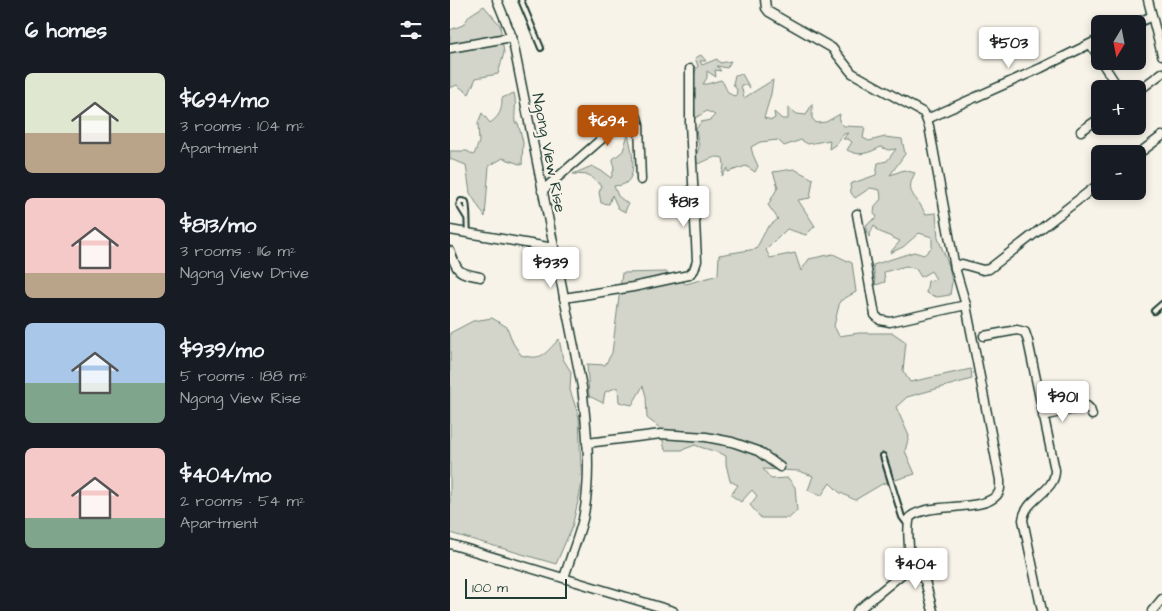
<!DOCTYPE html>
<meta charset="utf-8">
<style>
:root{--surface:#171b24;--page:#20242c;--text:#f1f3f6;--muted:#9ea1a6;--accent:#b45309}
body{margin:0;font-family:"Architects Daughter",sans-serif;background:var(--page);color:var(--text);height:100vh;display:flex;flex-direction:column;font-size:19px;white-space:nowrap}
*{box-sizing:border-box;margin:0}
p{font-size:16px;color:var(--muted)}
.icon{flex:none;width:28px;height:28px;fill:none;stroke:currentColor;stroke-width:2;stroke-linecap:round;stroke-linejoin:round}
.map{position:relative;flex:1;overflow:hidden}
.drawer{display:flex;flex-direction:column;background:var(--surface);width:450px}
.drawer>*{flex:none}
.needle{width:32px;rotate:190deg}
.fabs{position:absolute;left:641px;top:15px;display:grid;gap:10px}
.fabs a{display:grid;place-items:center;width:55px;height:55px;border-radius:8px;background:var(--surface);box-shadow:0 2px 8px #0003;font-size:25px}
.scale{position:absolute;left:15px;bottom:12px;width:102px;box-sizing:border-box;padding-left:5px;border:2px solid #1f3d34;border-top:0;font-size:14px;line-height:18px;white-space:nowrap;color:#1f3d34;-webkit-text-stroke:4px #f7f3e8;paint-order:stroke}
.price{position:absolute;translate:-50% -42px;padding:0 11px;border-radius:5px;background:#fff;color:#222;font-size:16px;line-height:32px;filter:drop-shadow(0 1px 2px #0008)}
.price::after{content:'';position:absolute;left:50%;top:30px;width:15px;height:11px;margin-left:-8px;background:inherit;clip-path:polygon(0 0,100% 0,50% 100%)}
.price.on{background:var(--accent);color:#fff}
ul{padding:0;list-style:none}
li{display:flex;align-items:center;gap:15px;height:125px;padding:0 25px}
li span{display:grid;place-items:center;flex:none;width:140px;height:100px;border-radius:8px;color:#555}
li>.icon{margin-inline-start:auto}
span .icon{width:60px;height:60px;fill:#fffc;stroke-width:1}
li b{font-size:21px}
h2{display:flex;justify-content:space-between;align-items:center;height:60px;padding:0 25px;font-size:21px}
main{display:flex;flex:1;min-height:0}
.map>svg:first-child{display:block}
</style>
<main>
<section class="drawer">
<h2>6 homes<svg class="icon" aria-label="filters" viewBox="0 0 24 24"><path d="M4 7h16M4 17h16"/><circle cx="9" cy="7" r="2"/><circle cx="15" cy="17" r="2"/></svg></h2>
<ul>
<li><span style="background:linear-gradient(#dfe7d0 60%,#b9a48a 0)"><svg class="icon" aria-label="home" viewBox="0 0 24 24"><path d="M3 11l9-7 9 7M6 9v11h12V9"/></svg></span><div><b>$694/mo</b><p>3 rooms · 104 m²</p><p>Apartment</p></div></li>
<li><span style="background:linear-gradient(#f6c9c9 75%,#b9a48a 0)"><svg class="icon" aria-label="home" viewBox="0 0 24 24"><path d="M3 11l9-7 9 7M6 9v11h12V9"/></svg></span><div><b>$813/mo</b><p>3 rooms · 116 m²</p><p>Ngong View Drive</p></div></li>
<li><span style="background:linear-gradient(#a9c7e8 60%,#7fa58c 0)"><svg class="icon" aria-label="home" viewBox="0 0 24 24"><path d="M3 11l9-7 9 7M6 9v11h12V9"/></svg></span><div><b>$939/mo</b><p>5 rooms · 188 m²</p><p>Ngong View Rise</p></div></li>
<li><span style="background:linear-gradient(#f6c9c9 70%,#7fa58c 0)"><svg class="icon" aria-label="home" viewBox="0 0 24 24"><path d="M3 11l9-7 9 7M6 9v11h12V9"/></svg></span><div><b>$404/mo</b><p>2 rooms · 54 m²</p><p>Apartment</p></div></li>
</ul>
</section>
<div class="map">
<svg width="712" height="611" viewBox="0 0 712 611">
<rect width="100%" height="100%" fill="#f7f3e8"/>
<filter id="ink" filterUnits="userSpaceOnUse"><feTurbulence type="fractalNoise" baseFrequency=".02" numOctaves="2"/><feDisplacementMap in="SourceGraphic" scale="10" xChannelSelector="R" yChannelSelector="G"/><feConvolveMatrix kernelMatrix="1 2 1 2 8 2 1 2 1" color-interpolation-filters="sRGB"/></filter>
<g filter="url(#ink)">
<!-- green -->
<g fill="#d3d5ca" stroke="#79897f">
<path d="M 34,6 L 50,25 L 54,53 L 48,74 L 26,78 L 19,94 L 7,85 L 0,88 L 0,30 L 13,25 L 20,15 Z"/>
<path d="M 251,55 L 256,61 L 250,61 L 252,65 L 267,59 L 270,63 L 281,61 L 277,68 L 267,66 L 271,71 L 265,70 L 266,77 L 257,71 L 257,78 L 253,84 L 257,84 L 271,80 C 277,86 275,95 286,96 L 287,90 L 283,84 L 285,75 L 292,74 L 300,88 L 295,85 L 291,85 L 294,98 L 323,80 L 321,94 L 314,118 L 322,120 L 325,118 L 324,112 L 332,119 L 338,119 L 338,107 L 347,114 L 356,115 L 362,104 L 362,118 L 366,123 L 376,122 L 390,114 L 389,121 L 394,126 L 415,127 L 413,138 L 419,141 L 435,137 L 452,139 L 455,154 L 440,175 L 454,170 L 465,173 C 453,195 468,195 475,214 L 486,213 L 488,238 L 499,266 L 502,282 L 500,295 L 487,297 L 476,293 L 478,281 L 486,279 L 481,271 L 471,277 L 466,269 L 456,266 L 434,272 L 435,282 L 426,285 L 423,265 L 464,252 L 474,255 L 482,247 L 482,237 L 469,233 L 453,247 L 440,253 L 450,241 L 428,231 L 424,225 L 419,237 L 416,225 L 427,217 L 424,213 L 425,206 L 431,199 L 430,190 L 420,188 L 405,198 L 401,193 L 400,184 L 426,175 L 428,163 L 437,161 L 446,149 L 438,150 L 431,147 C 418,153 410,157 397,150 L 402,142 L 398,139 L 393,139 L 398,133 L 394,134 L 385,145 L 379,149 L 380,140 L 358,144 L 351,140 L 334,146 L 328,140 L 310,142 L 301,147 L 303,155 L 308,166 L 305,172 L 296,166 L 278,172 L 278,168 L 272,176 L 274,165 L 273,158 C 262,154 255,164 244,164 L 249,147 L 246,129 L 251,122 L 260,120 L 265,115 L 257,111 L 245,118 C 245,102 239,80 248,66 L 245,58 Z"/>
<path d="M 64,93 C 67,104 64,112 65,123 L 68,123 L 73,142 L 72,165 L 53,158 L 39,166 L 35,217 L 20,193 L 16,165 L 0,159 L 0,151 L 17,151 L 24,155 L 29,142 L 28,123 L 32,113 L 40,123 C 50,116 52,110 52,98 Z"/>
<path d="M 178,134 C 181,147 190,179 172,185 C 169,186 167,185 164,186 L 168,196 L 178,204 L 175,212 L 168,208 L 162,195 L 159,204 L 151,203 L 149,192 L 152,186 L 139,175 L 123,174 L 142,166 L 153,172 L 161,178 L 164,169 L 163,159 L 173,151 Z"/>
<path d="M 344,169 L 363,179 L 360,198 L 348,200 L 365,226 L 356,235 L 337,229 L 316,250 L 320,258 L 345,253 L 351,271 L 359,259 L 383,254 L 402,263 L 406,292 L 390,301 L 384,326 L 389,336 L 409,333 L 443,333 L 456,342 L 453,371 L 460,382 L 521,369 L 522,379 L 457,397 L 446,407 L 459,436 L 455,451 L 465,474 L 432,484 L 405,500 L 389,492 L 380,483 L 371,496 L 358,490 L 363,476 L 349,471 L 313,469 L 321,479 L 338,478 L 345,487 L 347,511 L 339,518 L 311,518 L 300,505 L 307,496 L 302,490 L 291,502 L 281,495 L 288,485 L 280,481 L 276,464 L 276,456 C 266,450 256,450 245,445 L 232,450 L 215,450 L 210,428 L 197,418 L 196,396 L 193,386 L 182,405 L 169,402 L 168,387 L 155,392 L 153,403 L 139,396 L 137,364 L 155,365 L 162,353 L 172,273 L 216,272 L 236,284 L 268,275 L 269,255 L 306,249 L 317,228 L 328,219 L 318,205 L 328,187 L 323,172 Z"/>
<path d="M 42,318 L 57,327 L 63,343 L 71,355 C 92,361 95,354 109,339 L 113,359 L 121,372 L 120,390 L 129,417 L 131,469 L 130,493 L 122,527 L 106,564 L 0,533 L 0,333 L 23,321 Z"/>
</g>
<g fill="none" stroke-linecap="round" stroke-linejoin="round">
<defs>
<g id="lane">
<path d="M 71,0 L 91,48"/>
<path d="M 17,218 L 9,205 L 11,201 L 16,202 C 18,212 17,223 18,234"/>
<path d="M 704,311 L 712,304"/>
<path d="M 433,456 L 452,517 L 458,525"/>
</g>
<g id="street">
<path d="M 47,0 L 62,37 L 132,387 C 137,430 142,476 133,519 C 128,539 120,558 114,578"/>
<path d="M 315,0 L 316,8 L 319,12 L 382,48 L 402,73 L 474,113 L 479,126 L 505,268 L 516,305"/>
<path d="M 698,0 L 712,55"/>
<path d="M 685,24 L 702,16"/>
<path d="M 0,48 L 62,37"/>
<path d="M 643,48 L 650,59"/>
<path d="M 651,61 L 669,89"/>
<path d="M 688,91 L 712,73"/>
<path d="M 477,119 L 591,68 L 650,39"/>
<path d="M 631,131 L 650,118"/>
<path d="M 688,154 L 712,136"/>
<path d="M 92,191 L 179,115 L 184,115 L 187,117 L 189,124 L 191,180"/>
<path d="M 0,230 L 104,248"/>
<path d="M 0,251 C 8,273 7,272 30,277"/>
<path d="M 505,268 L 512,264 L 533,270 L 539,269 L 650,183"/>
<path d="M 114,298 L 183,287 L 239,275 L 244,270 L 247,261 L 240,123 L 240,69"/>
<path d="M 534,336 L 567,330 L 575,332 L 578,341 L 605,470 C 606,492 575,498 573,520 L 592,611"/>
<path d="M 593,416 L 637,406 L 640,409 L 642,415"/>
<path d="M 137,443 L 211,434 L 256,437 L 282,442 L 308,451 L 330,467"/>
<path d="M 0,544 L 223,611"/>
<path d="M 459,563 L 475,581 L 483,611"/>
<path d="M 407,611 L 452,574 C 466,557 454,537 460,517 C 481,501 531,513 547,495 C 551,491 550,486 550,480 L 516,305 L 440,322 L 430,320 L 425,315 L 407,214"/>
<path d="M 702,611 L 712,599"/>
</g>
</defs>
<!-- lane casing -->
<use href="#lane" stroke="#1f3d34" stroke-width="8"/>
<!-- street casing -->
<use href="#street" stroke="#1f3d34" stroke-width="11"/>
<!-- lane -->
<use href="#lane" stroke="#f7f3e8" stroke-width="4"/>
<!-- street -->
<use href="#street" stroke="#f7f3e8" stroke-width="8"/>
</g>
</g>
<g text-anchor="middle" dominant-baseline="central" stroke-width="4.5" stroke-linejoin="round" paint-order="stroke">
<!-- street labels -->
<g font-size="16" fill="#1f3d34" stroke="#f7f3e8">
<text transform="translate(99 153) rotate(79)">Ngong View Rise</text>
</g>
</g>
</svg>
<div class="fabs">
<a><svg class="needle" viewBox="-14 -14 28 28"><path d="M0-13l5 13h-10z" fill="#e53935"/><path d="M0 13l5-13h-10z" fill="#9ea1a6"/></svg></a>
<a>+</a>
<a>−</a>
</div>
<div class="scale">100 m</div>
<b class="price" style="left:559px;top:69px">$503</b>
<b class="price on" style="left:158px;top:147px">$694</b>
<b class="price" style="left:234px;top:228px">$813</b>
<b class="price" style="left:101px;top:289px">$939</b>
<b class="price" style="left:613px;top:423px">$901</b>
<b class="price" style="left:466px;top:590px">$404</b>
</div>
</main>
